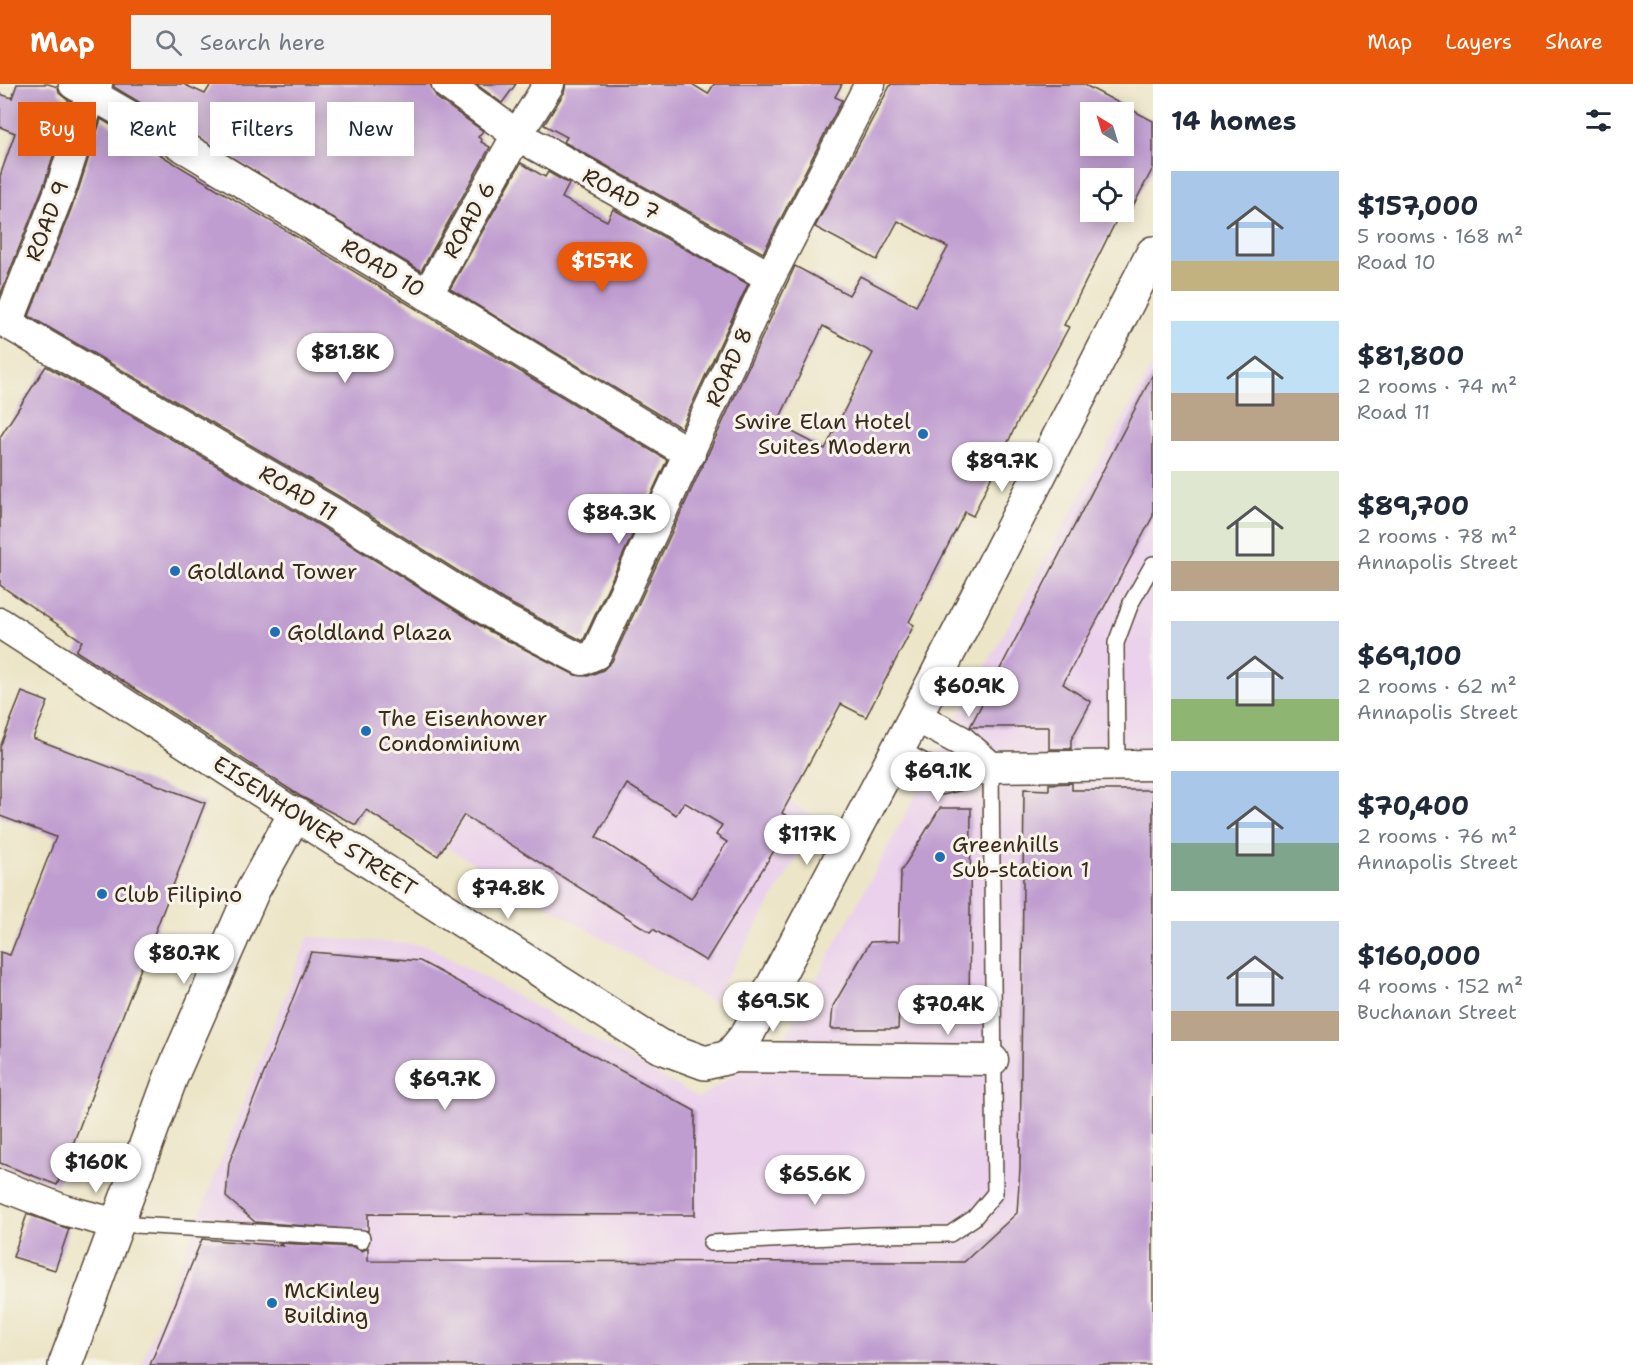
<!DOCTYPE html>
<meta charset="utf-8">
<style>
:root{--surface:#fff;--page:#f2f2f3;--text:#1f2937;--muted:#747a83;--accent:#ea580c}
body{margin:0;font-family:"Shantell Sans",sans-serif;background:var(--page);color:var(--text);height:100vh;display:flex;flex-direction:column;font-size:22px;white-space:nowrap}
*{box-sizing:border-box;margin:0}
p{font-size:20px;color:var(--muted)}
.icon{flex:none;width:33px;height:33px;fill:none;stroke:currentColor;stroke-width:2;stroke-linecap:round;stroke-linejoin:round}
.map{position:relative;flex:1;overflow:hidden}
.side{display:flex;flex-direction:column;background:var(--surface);width:480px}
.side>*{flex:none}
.hud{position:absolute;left:18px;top:18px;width:570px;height:54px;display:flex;gap:12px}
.needle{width:39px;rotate:322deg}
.tools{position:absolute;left:1080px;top:18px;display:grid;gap:12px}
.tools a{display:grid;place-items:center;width:54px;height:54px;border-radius:0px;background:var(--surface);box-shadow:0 3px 15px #0003;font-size:30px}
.price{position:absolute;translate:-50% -51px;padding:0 14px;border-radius:21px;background:#fff;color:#222;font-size:20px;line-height:39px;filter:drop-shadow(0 2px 3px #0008)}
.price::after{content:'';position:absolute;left:50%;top:36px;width:18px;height:14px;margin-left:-9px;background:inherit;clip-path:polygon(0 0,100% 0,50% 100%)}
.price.current{background:var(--accent);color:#fff}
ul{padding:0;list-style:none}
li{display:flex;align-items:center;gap:18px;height:150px;padding:0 18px}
li span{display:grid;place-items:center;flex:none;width:168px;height:120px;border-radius:0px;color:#555}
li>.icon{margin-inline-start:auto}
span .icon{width:72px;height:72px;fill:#fffc;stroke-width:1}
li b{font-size:26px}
h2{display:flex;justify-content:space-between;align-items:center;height:72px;padding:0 18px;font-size:26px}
.chip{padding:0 21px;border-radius:0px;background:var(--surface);box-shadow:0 3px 15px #0003;font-size:21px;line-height:54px}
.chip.current{background:var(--accent);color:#fff}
header{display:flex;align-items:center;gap:36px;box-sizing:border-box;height:84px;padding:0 30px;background:var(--accent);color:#fff}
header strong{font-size:28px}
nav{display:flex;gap:33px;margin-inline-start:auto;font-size:21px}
.search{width:420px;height:54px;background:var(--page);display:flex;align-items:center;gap:15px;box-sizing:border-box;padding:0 21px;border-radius:0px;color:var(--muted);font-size:22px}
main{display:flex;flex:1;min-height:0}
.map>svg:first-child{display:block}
</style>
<header>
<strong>Map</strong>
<div class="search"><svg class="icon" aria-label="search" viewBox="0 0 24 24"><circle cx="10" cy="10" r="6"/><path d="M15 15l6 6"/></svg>Search here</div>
<nav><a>Map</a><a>Layers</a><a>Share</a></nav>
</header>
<main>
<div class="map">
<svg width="1153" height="1281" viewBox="0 0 1153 1281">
<rect width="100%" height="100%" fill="#f7f3e8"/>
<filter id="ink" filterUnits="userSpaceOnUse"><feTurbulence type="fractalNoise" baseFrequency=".0167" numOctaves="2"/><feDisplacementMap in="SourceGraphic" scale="12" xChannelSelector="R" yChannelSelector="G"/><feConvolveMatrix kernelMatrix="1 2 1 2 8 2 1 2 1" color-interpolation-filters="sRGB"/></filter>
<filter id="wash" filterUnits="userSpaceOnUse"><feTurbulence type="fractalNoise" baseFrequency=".008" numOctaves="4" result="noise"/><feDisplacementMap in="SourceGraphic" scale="24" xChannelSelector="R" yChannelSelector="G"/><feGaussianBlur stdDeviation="1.35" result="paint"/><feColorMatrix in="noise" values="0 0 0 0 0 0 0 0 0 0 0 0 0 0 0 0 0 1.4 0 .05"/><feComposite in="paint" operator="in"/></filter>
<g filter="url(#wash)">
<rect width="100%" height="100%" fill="#ece5c7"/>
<!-- built -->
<g fill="#ebd1ec">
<path d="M 1153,280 L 1153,1281 L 141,1281 L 308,853 L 426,861 L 699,1014 L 782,959 L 960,629 Z"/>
<path d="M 563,579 L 819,736 L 712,918 L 446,763 Z"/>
</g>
<g id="blocks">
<!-- building -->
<g fill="#c09dd0" fill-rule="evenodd">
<path d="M 17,0 L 48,0 L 58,3 L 59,9 L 70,18 L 45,98 L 0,212 L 0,92 L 15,49 L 0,43 L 0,10 L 12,14 Z"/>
<path d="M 114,0 L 183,0 L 205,10 L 211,0 L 430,0 L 437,14 L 483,47 L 478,53 L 482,56 L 481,58 L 490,63 L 421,187 L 114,3 Z"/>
<path d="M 476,0 L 516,0 L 502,19 Z"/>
<path d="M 566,0 L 692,0 L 708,10 L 714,0 L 842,0 L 835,13 L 842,16 L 763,169 L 564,58 L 567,53 L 544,41 L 564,9 Z"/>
<path d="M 891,0 L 1083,0 L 1153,37 L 1153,84 L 1125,137 L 1118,133 L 1064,241 L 1069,243 L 1017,339 L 973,432 L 965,428 L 909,538 L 914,541 L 866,633 L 841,620 L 782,729 L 793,736 L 706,877 L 653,845 L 650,848 L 464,731 L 438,772 L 366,726 L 356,741 L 300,712 L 76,567 L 82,557 L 0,501 L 0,353 L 46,282 L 322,443 L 487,546 L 575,591 L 588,592 L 603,586 L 612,577 L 795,182 L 849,211 L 860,192 L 916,222 L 948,163 L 898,137 L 877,176 L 815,143 ZM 1090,28 L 1124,28 L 1124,62 L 1090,62 ZM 1090,94 L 1124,94 L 1124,128 L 1090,128 ZM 823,242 L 873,269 L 825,365 L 777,340 ZM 627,700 L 676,731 L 684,718 L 722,741 L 716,751 L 727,758 L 691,815 L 596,753 Z"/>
<path d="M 101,35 L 667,376 L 583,557 L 504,516 L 340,413 L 29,232 L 77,110 Z"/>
<path d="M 521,79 L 545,93 L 548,88 L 569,100 L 562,114 L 607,137 L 613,125 L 748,200 L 681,344 L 450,205 Z"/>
<path d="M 1153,290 L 1153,432 L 1063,600 L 1091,618 L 1071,656 L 1071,665 L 1049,665 L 1049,643 L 970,643 Z"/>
<path d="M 22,608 L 48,618 L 33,654 L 205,719 L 57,1101 L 0,1079 L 0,868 L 10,871 L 56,753 L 0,732 L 0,663 Z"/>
<path d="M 1072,699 L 1072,706 L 1153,706 L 1153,1281 L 150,1281 L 202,1155 L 283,1162 L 279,1159 L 354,1163 L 362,1167 L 368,1164 L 368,1177 L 964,1178 L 1017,1129 L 1020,1084 L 1024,705 L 1049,706 L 1049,700 Z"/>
<path d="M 940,724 L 971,724 L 969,926 L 899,926 L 898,945 L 831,945 L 833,922 L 870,858 L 899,857 L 901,787 Z"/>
<path d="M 311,868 L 420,877 L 695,1027 L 695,1131 L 368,1130 L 368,1147 L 255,1138 L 226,1113 L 229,1079 Z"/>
<path d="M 27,1130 L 69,1145 L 55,1186 L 13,1173 Z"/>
</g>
</g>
</g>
<g filter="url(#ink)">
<use href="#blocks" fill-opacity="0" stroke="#564637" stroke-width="1.5"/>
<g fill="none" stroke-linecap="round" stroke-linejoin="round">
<defs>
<g id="service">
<path d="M 1117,680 L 1116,559 L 1131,519 L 1153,480"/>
<path d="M 117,1140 L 362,1154 L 361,1157"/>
<path d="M 711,1159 L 872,1151 L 950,1150 L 974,1134 L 995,1109 L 991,683"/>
</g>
<g id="minor">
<path d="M 74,0 L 192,68 L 690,370"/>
<path d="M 447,0 L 517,51 L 770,193"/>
<path d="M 427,211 L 517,51 L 549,0"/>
<path d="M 0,235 L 331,428 L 495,531 L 582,576 L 596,570 L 770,193 L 870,0"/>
<path d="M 8,239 L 61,104 L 91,10 L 97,0"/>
<path d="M 0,539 L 295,730"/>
<path d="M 915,632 L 961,657 L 991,683"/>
<path d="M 895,671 L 942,695 L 991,683 L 1153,681"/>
<path d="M 729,973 L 993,976"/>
<path d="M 0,1101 L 64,1126 L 117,1140"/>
</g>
<path id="tertiary" d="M 65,1281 L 171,993 L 253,806 L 295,730 L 659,962 L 705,979 L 729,973 L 747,951 L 934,597 L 1153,169"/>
</defs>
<!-- service casing -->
<use href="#service" stroke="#564637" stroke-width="18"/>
<!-- minor casing -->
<use href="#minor" stroke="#564637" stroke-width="33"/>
<!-- tertiary casing -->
<use href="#tertiary" stroke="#564637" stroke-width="36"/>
<!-- service -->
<use href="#service" stroke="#fff" stroke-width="15"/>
<!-- minor -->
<use href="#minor" stroke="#fff" stroke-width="30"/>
<!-- tertiary -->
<use href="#tertiary" stroke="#fff" stroke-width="33"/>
</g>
</g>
<!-- markers -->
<g fill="#1f6fb2" stroke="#f7f3e8" stroke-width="2">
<circle cx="923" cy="350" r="6"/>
<circle cx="175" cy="487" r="6"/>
<circle cx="275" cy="548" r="6"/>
<circle cx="366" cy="647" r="6"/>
<circle cx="940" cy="773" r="6"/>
<circle cx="102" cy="810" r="6"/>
<circle cx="272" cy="1219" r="6"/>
</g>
<g text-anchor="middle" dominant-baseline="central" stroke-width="6" stroke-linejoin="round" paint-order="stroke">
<!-- street labels -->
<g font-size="22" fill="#3b2a1e" stroke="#f7f3e8">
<text transform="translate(621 110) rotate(29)">ROAD 7</text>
<text transform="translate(469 136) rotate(-61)">ROAD 6</text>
<text transform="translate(47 137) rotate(-69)">ROAD 9</text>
<text transform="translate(383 184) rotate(31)">ROAD 10</text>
<text transform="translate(729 283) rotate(-66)">ROAD 8</text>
<text transform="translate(298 409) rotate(31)">ROAD 11</text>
<text transform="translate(315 742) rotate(33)">EISENHOWER STREET</text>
</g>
<!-- poi labels -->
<g font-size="22" fill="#3b2a1e" stroke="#f7f3e8" text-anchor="start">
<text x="911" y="337" text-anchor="end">Swire Elan Hotel<tspan x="911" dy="25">Suites Modern</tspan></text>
<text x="187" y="487">Goldland Tower</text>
<text x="287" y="548">Goldland Plaza</text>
<text x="378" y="634">The Eisenhower<tspan x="378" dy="25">Condominium</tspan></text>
<text x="952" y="760">Greenhills<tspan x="952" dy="25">Sub-station 1</tspan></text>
<text x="114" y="810">Club Filipino</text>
<text x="284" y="1206">McKinley<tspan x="284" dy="25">Building</tspan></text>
</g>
</g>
</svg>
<div class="tools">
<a><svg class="needle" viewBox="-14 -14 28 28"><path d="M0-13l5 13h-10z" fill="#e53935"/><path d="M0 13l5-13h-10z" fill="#747a83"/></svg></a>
<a><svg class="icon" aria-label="locate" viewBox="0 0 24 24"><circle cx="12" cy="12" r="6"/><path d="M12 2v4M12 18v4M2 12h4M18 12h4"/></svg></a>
</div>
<b class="price current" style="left:602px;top:209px">$157K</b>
<b class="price" style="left:345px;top:300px">$81.8K</b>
<b class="price" style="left:1002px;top:409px">$89.7K</b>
<b class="price" style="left:619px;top:461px">$84.3K</b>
<b class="price" style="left:969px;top:634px">$60.9K</b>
<b class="price" style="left:938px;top:719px">$69.1K</b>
<b class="price" style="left:807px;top:782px">$117K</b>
<b class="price" style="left:508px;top:836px">$74.8K</b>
<b class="price" style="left:184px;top:901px">$80.7K</b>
<b class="price" style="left:773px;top:949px">$69.5K</b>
<b class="price" style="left:948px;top:952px">$70.4K</b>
<b class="price" style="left:445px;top:1027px">$69.7K</b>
<b class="price" style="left:96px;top:1110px">$160K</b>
<b class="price" style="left:815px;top:1122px">$65.6K</b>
<div class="hud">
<a class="chip current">Buy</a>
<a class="chip">Rent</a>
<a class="chip">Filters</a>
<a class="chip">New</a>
</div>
</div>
<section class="side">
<h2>14 homes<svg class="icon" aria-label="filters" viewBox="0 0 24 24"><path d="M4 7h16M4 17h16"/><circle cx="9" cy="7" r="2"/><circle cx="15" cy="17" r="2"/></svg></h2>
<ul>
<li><span style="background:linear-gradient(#a9c7e8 75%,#c2b280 0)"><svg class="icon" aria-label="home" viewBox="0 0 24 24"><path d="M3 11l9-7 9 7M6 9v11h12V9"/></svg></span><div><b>$157,000</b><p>5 rooms · 168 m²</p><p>Road 10</p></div></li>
<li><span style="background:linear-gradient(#bfe0f5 60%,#b9a48a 0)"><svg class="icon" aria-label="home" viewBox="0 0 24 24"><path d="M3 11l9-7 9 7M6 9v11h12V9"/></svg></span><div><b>$81,800</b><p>2 rooms · 74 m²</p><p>Road 11</p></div></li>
<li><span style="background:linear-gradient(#dfe7d0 75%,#b9a48a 0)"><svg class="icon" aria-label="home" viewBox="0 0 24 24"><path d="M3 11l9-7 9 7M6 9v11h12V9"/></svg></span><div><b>$89,700</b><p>2 rooms · 78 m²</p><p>Annapolis Street</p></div></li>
<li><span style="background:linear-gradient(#c9d6e8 65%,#8fb573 0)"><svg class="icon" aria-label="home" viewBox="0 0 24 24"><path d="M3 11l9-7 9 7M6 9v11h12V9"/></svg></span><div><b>$69,100</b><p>2 rooms · 62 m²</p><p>Annapolis Street</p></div></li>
<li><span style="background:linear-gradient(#a9c7e8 60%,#7fa58c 0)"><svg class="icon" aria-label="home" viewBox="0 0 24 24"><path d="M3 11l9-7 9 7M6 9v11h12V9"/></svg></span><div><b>$70,400</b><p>2 rooms · 76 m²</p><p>Annapolis Street</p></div></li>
<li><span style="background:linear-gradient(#c9d6e8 75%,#b9a48a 0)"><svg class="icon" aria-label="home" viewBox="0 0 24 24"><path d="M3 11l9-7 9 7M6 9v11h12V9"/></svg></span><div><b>$160,000</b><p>4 rooms · 152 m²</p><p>Buchanan Street</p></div></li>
</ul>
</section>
</main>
